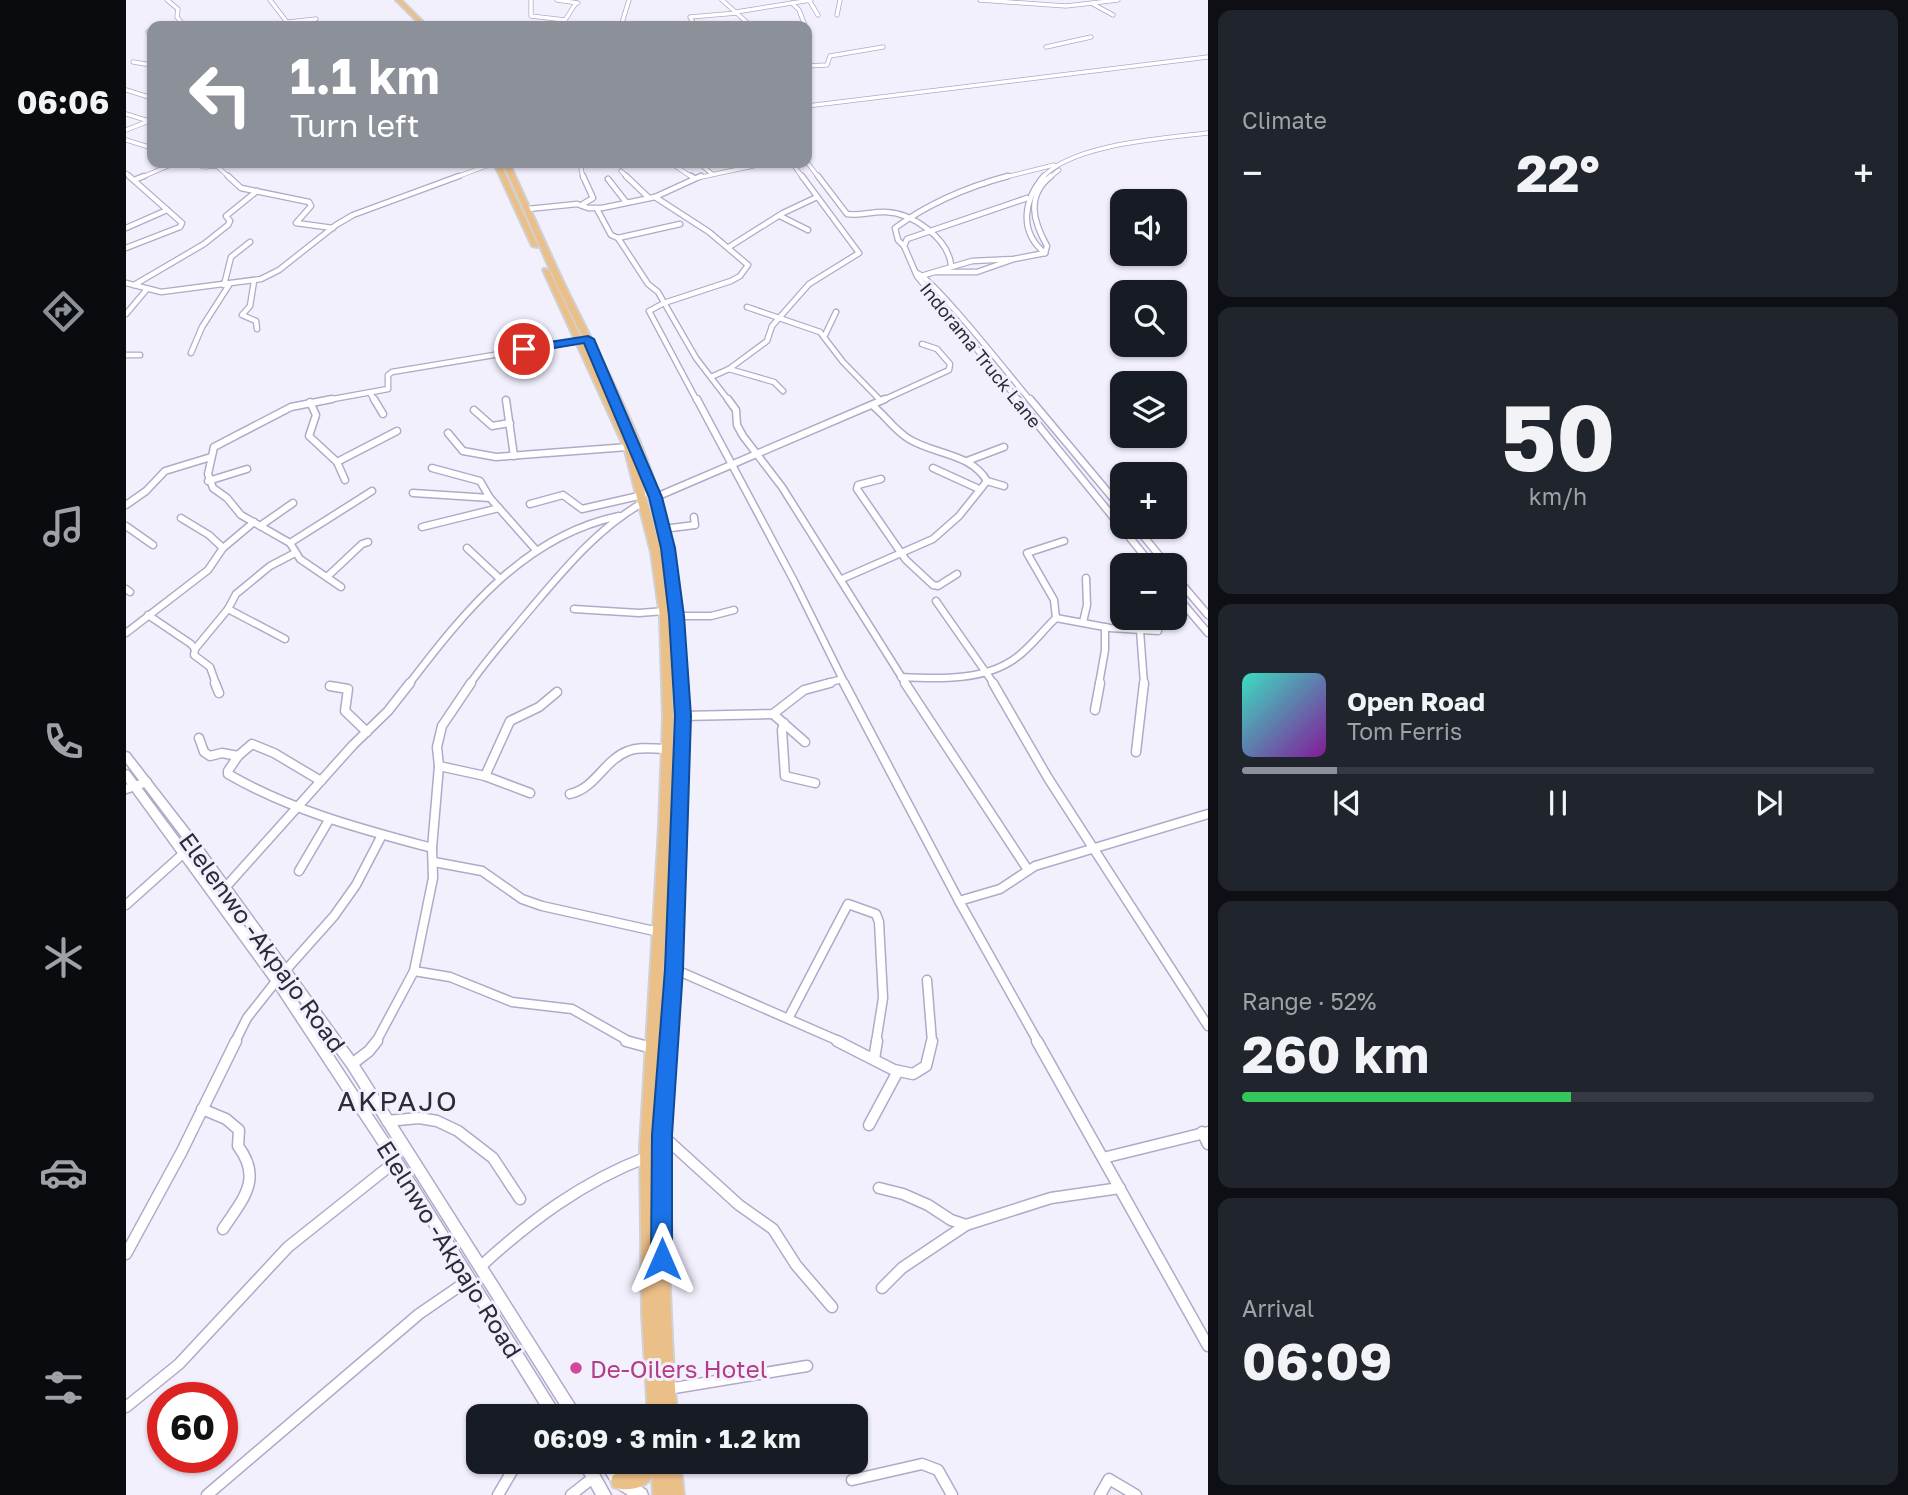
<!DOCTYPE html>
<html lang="en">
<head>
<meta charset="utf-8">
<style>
  body { margin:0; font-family:"Golos Text",sans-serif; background:#20242c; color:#f1f3f6; height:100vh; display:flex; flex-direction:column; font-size:26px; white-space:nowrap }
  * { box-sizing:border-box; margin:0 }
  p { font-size:23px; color:#9ea1a6 }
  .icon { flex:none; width:38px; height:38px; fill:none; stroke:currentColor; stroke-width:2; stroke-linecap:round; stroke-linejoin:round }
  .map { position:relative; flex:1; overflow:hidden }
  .details { display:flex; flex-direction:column; gap:10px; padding:10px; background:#0d0f14; width:700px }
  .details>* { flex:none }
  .guide { position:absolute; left:21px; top:21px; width:665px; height:147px; border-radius:14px; box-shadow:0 2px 5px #0004; background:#8c9099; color:#fff; overflow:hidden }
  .controls { position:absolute; left:984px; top:189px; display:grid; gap:14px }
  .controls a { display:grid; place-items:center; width:77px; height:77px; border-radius:14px; background:#171b24; box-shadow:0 2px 5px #0004; font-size:35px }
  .speed { position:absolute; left:21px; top:1382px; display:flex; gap:14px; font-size:35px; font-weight:700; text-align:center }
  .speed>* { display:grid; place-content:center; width:91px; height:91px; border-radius:50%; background:#171b24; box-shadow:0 2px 5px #0004; line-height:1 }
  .speed .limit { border:10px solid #d22; background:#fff; color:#111 }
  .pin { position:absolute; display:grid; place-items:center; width:60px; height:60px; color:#fff; margin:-30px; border:4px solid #fff; border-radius:50%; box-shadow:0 2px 7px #0007 }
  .me { position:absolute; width:77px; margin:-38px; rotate:0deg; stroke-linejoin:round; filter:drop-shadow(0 0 5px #0008) }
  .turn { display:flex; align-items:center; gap:24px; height:147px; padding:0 28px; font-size:32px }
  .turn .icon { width:91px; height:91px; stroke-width:2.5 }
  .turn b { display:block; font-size:49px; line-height:60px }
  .big { font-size:52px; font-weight:700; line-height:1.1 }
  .details .card { flex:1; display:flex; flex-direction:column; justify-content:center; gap:10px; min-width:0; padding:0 24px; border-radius:14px; background:#20242c }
  .details .dial { align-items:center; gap:0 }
  .dial b { font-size:91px; line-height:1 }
  .song { display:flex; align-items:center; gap:21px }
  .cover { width:84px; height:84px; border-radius:10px; background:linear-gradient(135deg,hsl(170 70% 55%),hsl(290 70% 35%)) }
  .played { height:7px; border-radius:4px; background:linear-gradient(90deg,#8c9099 15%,#363941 15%) }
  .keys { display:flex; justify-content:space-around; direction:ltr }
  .heat { display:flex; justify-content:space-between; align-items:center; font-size:38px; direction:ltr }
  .charge { height:10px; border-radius:5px; background:linear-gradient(90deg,#34c759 52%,#363941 0) }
  .trip { position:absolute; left:340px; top:1404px; width:402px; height:70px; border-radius:14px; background:#171b24; box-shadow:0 2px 5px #0004; font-weight:700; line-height:70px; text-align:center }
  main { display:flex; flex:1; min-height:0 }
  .tab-bar { display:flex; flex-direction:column; width:126px; justify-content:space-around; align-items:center; background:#090b0e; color:#9ea1a6 }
  .tab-bar .icon { width:49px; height:49px }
  .tab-bar .selected { color:#8c9099 }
  .tab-bar b { font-size:32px; color:#f1f3f6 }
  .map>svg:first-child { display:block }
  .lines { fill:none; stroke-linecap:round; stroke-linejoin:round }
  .minor-far4-casing { stroke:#b2a8c9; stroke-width:5 }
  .minor-far3-casing { stroke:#b2a8c9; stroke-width:7 }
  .minor-far2-casing { stroke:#b2a8c9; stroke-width:9 }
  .minor-far1-casing { stroke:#b2a8c9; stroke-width:11 }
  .minor-casing { stroke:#b2a8c9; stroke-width:13 }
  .secondary-casing { stroke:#b2a8c9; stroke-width:3 }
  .primary-casing { stroke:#d1d0d3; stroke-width:4 }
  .minor-far4 { stroke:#fff; stroke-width:3.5 }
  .minor-far3 { stroke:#fff; stroke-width:4.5 }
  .minor-far2 { stroke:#fff; stroke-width:6 }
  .minor-far1 { stroke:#fff; stroke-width:8 }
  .minor { stroke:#fff; stroke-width:10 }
  .secondary { fill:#fff; fill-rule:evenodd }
  .primary { fill:#ebbf88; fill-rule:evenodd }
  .route { fill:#1a73e8; stroke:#114b97; stroke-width:2 }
  .hotel-dot { fill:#d1479c; stroke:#f3f0fe; stroke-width:2.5 }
  .labels { text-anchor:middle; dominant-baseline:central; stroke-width:6; stroke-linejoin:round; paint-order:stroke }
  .far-street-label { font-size:18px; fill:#2e2a37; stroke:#f3f0fe }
  .near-street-label { font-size:24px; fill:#2e2a37; stroke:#f3f0fe }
  .near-hotel-label { font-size:24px; fill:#b23c85; stroke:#f3f0fe; text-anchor:start }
  .near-quarter-label { font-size:28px; letter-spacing:2px; fill:#2e2a37; stroke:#f3f0fe }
</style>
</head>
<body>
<main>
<nav class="tab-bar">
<b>06:06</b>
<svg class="icon selected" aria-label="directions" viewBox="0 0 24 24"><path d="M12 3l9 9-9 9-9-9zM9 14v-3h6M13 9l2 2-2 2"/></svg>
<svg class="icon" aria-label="music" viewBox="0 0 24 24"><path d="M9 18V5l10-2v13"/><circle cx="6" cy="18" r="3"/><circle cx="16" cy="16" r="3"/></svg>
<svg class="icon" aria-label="phone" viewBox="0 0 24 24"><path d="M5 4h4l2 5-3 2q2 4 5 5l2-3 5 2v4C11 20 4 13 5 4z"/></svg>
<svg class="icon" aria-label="climate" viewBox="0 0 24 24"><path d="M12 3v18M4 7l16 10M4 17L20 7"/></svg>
<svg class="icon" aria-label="car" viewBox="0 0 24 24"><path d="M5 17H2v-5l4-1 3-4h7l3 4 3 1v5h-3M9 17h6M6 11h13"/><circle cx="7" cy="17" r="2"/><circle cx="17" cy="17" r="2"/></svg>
<svg class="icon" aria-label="filters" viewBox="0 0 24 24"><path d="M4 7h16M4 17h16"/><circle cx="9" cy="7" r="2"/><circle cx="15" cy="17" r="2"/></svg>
</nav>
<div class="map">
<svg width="1082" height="1495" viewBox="0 0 1082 1495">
  <rect width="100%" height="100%" fill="#f3f0fe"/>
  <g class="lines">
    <g class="minor-far4-casing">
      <g id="minor-far4">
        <path d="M41,0L52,9L51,17L58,26"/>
        <path d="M144,0L164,26"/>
        <path d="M405,0V16L439,20L450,3"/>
        <path d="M431,0L452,3"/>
        <path d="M596,0L625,26"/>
        <path d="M683,0L692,15"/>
        <path d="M854,0L940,6L992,0"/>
        <path d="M666,3L673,10L678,23"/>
        <path d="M967,4L987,15"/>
        <path d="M610,12L685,0"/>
        <path d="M711,15L714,0"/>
        <path d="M162,22L190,19"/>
        <path d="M495,26L503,0"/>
        <path d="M569,26L564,17L611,13"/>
        <path d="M22,32L26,31"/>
        <path d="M920,47L965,37"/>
        <path d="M7,62L26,65"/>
        <path d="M681,66L701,65L704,56L757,47"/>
        <path d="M0,90L26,98"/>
        <path d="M681,106L1082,57"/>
        <path d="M0,114L26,122"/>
        <path d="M0,130L23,121"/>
        <path d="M0,140L26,148"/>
        <path d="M681,162L693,178"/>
        <path d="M67,163L78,167L91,166L104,178"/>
        <path d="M454,163L457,178"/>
        <path d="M545,163L567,178"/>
        <path d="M573,163L586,174"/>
        <path d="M666,163L677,178"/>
        <path d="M495,171L502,178"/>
        <path d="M0,173L5,178"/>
        <path d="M14,178L49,163"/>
        <path d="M328,178L368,163"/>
        <path d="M571,178L641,163"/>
        <path d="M876,178L928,165"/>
        <path d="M916,178C945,144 1040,138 1082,133"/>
        <path d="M923,178L933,170"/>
      </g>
    </g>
    <g class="minor-far3-casing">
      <g id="minor-far3">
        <path d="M102,176L115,188L183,202L185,206L170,223L207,228"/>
        <path d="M500,176L523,198"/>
        <path d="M565,176L568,178"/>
        <path d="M692,176L721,214C734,216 747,211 760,212C786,213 822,238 825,265"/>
        <path d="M918,176C898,199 892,231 919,253"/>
        <path d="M482,179L500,202"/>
        <path d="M8,180L18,176"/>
        <path d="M529,197L583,232L622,265L614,276L605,281L538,303L523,311L571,401"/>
        <path d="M457,204L467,198L457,176"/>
        <path d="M402,209L451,204L462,208H476L529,197L575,176"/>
        <path d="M471,209L485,235L492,238L554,224"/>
        <path d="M654,216L682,230"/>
        <path d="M0,228L41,210"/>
        <path d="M492,238L522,284L532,292L570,358L603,401"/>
        <path d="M778,246L772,240L769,228C803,203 841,187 882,176"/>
        <path d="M603,247L657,213L691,197"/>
        <path d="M0,248L54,227L56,223L3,176"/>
        <path d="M919,253L921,246C907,221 900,196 925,176"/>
        <path d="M811,272H851L888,259"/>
        <path d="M791,273C808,279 887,380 905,401"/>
        <path d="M795,276L846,261L888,259L919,253"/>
        <path d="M128,281L124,306L116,315L130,321L131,329"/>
        <path d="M0,283L35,292L135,279L153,270L210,225L227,215L333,176"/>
        <path d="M8,285L78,244L102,225L104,221L100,216L131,191"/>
        <path d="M98,285L105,257L124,242"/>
        <path d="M621,307L694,332L717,362L755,401"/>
        <path d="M0,314L21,289"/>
        <path d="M699,335L710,312"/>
        <path d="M65,353L76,327L103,285"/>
        <path d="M0,355H14"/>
        <path d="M603,369L648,382L657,391"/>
        <path d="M585,377L603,369L641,341L646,326L683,284L733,253L676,176"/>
        <path d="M244,393L249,401"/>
        <path d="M196,401L262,389V375L266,372L458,340"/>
        <path d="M755,401L823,370L824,364L811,349L796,344"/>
        <path d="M893,401L791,276L778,246L781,239L901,198"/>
      </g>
    </g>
    <g class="minor-far2-casing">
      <g id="minor-far2">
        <path d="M206,399L165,407L88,447L82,474L87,488L101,498L115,515L164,543L174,559L215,587"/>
        <path d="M248,399L257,414"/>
        <path d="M571,399L668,581L719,684"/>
        <path d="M602,399L610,410L611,425L617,436L656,487L780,684"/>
        <path d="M891,399L1026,565"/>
        <path d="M904,399L996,509"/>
        <path d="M380,400L388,456"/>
        <path d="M184,402L190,415L183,436L211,462L219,480"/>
        <path d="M746,405C760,416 768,430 783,439C809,455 845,453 861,481L878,486"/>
        <path d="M348,410L366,426L384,423"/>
        <path d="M322,433L337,451L370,457L502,447"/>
        <path d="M841,461L878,447"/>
        <path d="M211,462L271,431"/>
        <path d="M306,468L354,481L364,498L410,550"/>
        <path d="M807,468L853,489"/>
        <path d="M755,479L732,485L731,489L780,560L807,585L812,586L831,574"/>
        <path d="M82,481L121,469"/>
        <path d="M287,493L364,498"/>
        <path d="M530,497L759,399"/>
        <path d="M404,504L437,495L456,509L517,495"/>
        <path d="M0,505L20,491L39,471L85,457"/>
        <path d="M55,518L83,535L97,548"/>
        <path d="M0,526L27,545"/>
        <path d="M134,526L167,503"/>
        <path d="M296,527L373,508"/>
        <path d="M1010,527L1041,565"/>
        <path d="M537,529L569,525L568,517"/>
        <path d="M164,543L246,491"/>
        <path d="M341,548L373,578"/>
        <path d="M1048,575L1082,615"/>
        <path d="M202,576L236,544L242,542"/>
        <path d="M716,579L807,539L833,516L861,481"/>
        <path d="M0,589L4,592"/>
        <path d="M1048,593L1082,633"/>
        <path d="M810,601L868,684"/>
        <path d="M102,609L159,639"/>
        <path d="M448,609L513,613L539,611"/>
        <path d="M22,615L65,644L69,649L68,655L84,667L90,684"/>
        <path d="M550,616H585L608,610"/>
        <path d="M930,618L984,628L1032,631"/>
        <path d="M957,622L961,605L960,578"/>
        <path d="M1014,630L1018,684"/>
        <path d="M0,633L82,570L97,548L128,522"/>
        <path d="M69,649L102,609L110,594L144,566L169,553"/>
        <path d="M775,677C813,679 860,681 891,657C906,646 917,630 930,618L928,600L901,553L938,541"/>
        <path d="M283,684C339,611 398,536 493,516"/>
        <path d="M344,684C361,659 382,636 401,613C436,572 471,528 518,502"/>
        <path d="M698,684L716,679"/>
        <path d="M973,684L979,650V627"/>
      </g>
    </g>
    <g class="minor-far1-casing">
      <g id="minor-far1">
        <path d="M89,683L93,693"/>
        <path d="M718,683L833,901L912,1042"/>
        <path d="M779,683L902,870"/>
        <path d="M867,683L922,778L1082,1026"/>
        <path d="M204,686L222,689L219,711L241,732"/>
        <path d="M969,710L974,683"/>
        <path d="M647,714L679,742"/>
        <path d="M557,716L647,714L678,690L704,683"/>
        <path d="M658,723L656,730L659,776L689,783"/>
        <path d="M73,738L78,752L84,756L96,753L112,756"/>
        <path d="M1010,752L1018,683"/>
        <path d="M313,766L359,776L404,793"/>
        <path d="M359,776L384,721L413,707L431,692"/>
        <path d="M195,781L148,753L126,744L112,756L102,771V774C166,811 235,829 306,848"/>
        <path d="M0,789L21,782"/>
        <path d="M444,794C470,788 478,760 502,751C514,746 528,749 541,749"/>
        <path d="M308,862L356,871L396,899L416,906L533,932"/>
        <path d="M173,871L203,820"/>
        <path d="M98,889L227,745L262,711L284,683"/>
        <path d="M833,901L874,889L909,866L1082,814"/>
        <path d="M0,905L59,852"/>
        <path d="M548,969L715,1042"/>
        <path d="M159,971L208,916L230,885L256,835"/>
        <path d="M288,971L324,977L386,1002L446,1009L504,1042"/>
        <path d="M801,980L806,1042"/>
        <path d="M663,1017L722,904L750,914L753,922L757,998L750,1042"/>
        <path d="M109,1042L121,1018L151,980"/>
        <path d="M250,1042L288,971L307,878L306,848L313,766L311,747L316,726L345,683"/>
      </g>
    </g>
    <g class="minor-casing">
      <g id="minor">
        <path d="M500,1041L526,1048"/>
        <path d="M711,1041L768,1070L787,1074L800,1066L806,1041"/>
        <path d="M911,1041L1082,1346"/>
        <path d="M748,1059L751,1041"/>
        <path d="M226,1064L243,1051L251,1041"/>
        <path d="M76,1109L100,1119L113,1130L112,1146C137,1179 117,1199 97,1229"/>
        <path d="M261,1121L293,1118L311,1121L332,1131L367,1158L394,1199"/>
        <path d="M743,1125L772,1071"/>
        <path d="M1076,1132L1082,1144"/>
        <path d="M536,1135L613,1205L647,1229L670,1265L706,1307"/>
        <path d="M977,1158L1082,1132"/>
        <path d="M753,1188L777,1194L802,1205L825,1220L840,1225L925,1198L994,1188"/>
        <path d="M0,1254L55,1153L110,1041"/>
        <path d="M354,1267C405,1220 456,1182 521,1157"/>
        <path d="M756,1288L776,1268L840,1225"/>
        <path d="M542,1389L681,1366"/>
        <path d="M0,1407L53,1364L162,1247L270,1161"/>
        <path d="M726,1480L796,1464L812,1470L826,1495"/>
        <path d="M81,1495L293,1314L344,1279"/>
        <path d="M372,1495L392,1461"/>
        <path d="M445,1495L468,1477"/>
        <path d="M974,1495L983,1479L1010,1495"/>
      </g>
    </g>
    <g class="secondary-casing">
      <g id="secondary">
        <path d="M0,752L3,753L73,843L230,1060L456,1416H441L222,1068L65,849L0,763Z"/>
        <path d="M0,770L3,771L155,976L274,1157L436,1416H421L266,1165L147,984L0,782Z"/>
        <path d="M451,1461H466L485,1495H470Z"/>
        <path d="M472,1461H488L498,1476L520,1490L522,1495H502L488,1486Z"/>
      </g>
    </g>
    <g class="primary-casing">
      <g id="primary">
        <path d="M270,0H275L301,26H296Z"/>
        <path d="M368,163H374L412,246L411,247L406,246Z"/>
        <path d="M377,163H383C405,210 425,258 448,304C487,383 531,462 546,550C577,720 555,895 546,1066C540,1183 542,1299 551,1416H522L516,1313L514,1147L533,827L537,718L534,617L525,552L498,447L417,270L418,269L423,270L506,447L535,552L544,617L547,718L545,827L528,1147V1171C534,1002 559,833 549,664C546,613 542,561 529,512C509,438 473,371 440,303C417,257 399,209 377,163Z"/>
        <path d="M518,1461H554L558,1495H527L526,1477C519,1489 500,1492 487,1487L485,1481L487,1475L493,1473L512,1471Z"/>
      </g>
    </g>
    <use href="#minor-far4" class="minor-far4"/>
    <use href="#minor-far3" class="minor-far3"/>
    <use href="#minor-far2" class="minor-far2"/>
    <use href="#minor-far1" class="minor-far1"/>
    <use href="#minor" class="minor"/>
    <use href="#secondary" class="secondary"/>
    <use href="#primary" class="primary"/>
  </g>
  <path class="route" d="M462,336L468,339L536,497L549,548L558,616L565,716L557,969L546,1135V1259L543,1267L536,1270L528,1267L525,1259L526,1135L539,969L549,716L543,616L535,548L523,497L458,343L398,353L393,349L398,346Z"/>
  <circle class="hotel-dot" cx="450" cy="1368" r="7"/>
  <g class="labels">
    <g class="far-street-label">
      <text transform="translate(855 355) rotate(51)">Indorama Truck Lane</text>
    </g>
    <g class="near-street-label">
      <text transform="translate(137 942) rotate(54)">Elelenwo -Akpajo Road</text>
      <text transform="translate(324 1249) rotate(58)">Elelnwo -Akpajo Road</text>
    </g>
    <g class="near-hotel-label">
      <text x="464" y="1368">De-Oilers Hotel</text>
    </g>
    <g class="near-quarter-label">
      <text x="272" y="1100">AKPAJO</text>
    </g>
  </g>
</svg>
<div class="controls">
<a><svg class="icon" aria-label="sound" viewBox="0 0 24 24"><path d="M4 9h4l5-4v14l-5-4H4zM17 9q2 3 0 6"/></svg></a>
<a><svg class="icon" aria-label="search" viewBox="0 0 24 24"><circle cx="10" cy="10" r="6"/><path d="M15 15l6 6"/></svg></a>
<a><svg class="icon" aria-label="layers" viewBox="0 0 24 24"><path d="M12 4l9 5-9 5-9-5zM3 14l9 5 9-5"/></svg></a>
<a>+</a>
<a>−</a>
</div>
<div class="speed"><div class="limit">60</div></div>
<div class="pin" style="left:398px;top:349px;background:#d93025"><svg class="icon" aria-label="arrive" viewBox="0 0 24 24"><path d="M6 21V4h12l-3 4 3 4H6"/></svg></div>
<svg class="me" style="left:536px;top:1259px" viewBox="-20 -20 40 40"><path d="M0-17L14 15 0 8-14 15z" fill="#1a73e8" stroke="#fff" stroke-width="4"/></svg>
<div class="trip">06:09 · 3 min · 1.2 km</div>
<div class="guide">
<div class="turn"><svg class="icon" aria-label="left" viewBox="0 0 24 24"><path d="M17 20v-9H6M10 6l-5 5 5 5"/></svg><div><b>1.1 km</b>Turn left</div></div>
</div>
</div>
<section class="details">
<div class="card"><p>Climate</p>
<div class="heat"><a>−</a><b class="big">22°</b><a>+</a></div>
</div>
<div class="card dial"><b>50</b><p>km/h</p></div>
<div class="card">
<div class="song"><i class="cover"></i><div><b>Open Road</b><p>Tom Ferris</p></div></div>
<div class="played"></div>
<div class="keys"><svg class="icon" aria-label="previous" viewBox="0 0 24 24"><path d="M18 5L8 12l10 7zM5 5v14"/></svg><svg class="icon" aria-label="pause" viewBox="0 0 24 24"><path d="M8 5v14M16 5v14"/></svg><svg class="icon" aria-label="next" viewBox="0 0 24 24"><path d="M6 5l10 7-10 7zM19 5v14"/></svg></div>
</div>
<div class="card"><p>Range · 52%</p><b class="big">260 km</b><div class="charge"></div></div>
<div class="card"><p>Arrival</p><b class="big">06:09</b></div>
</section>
</main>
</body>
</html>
